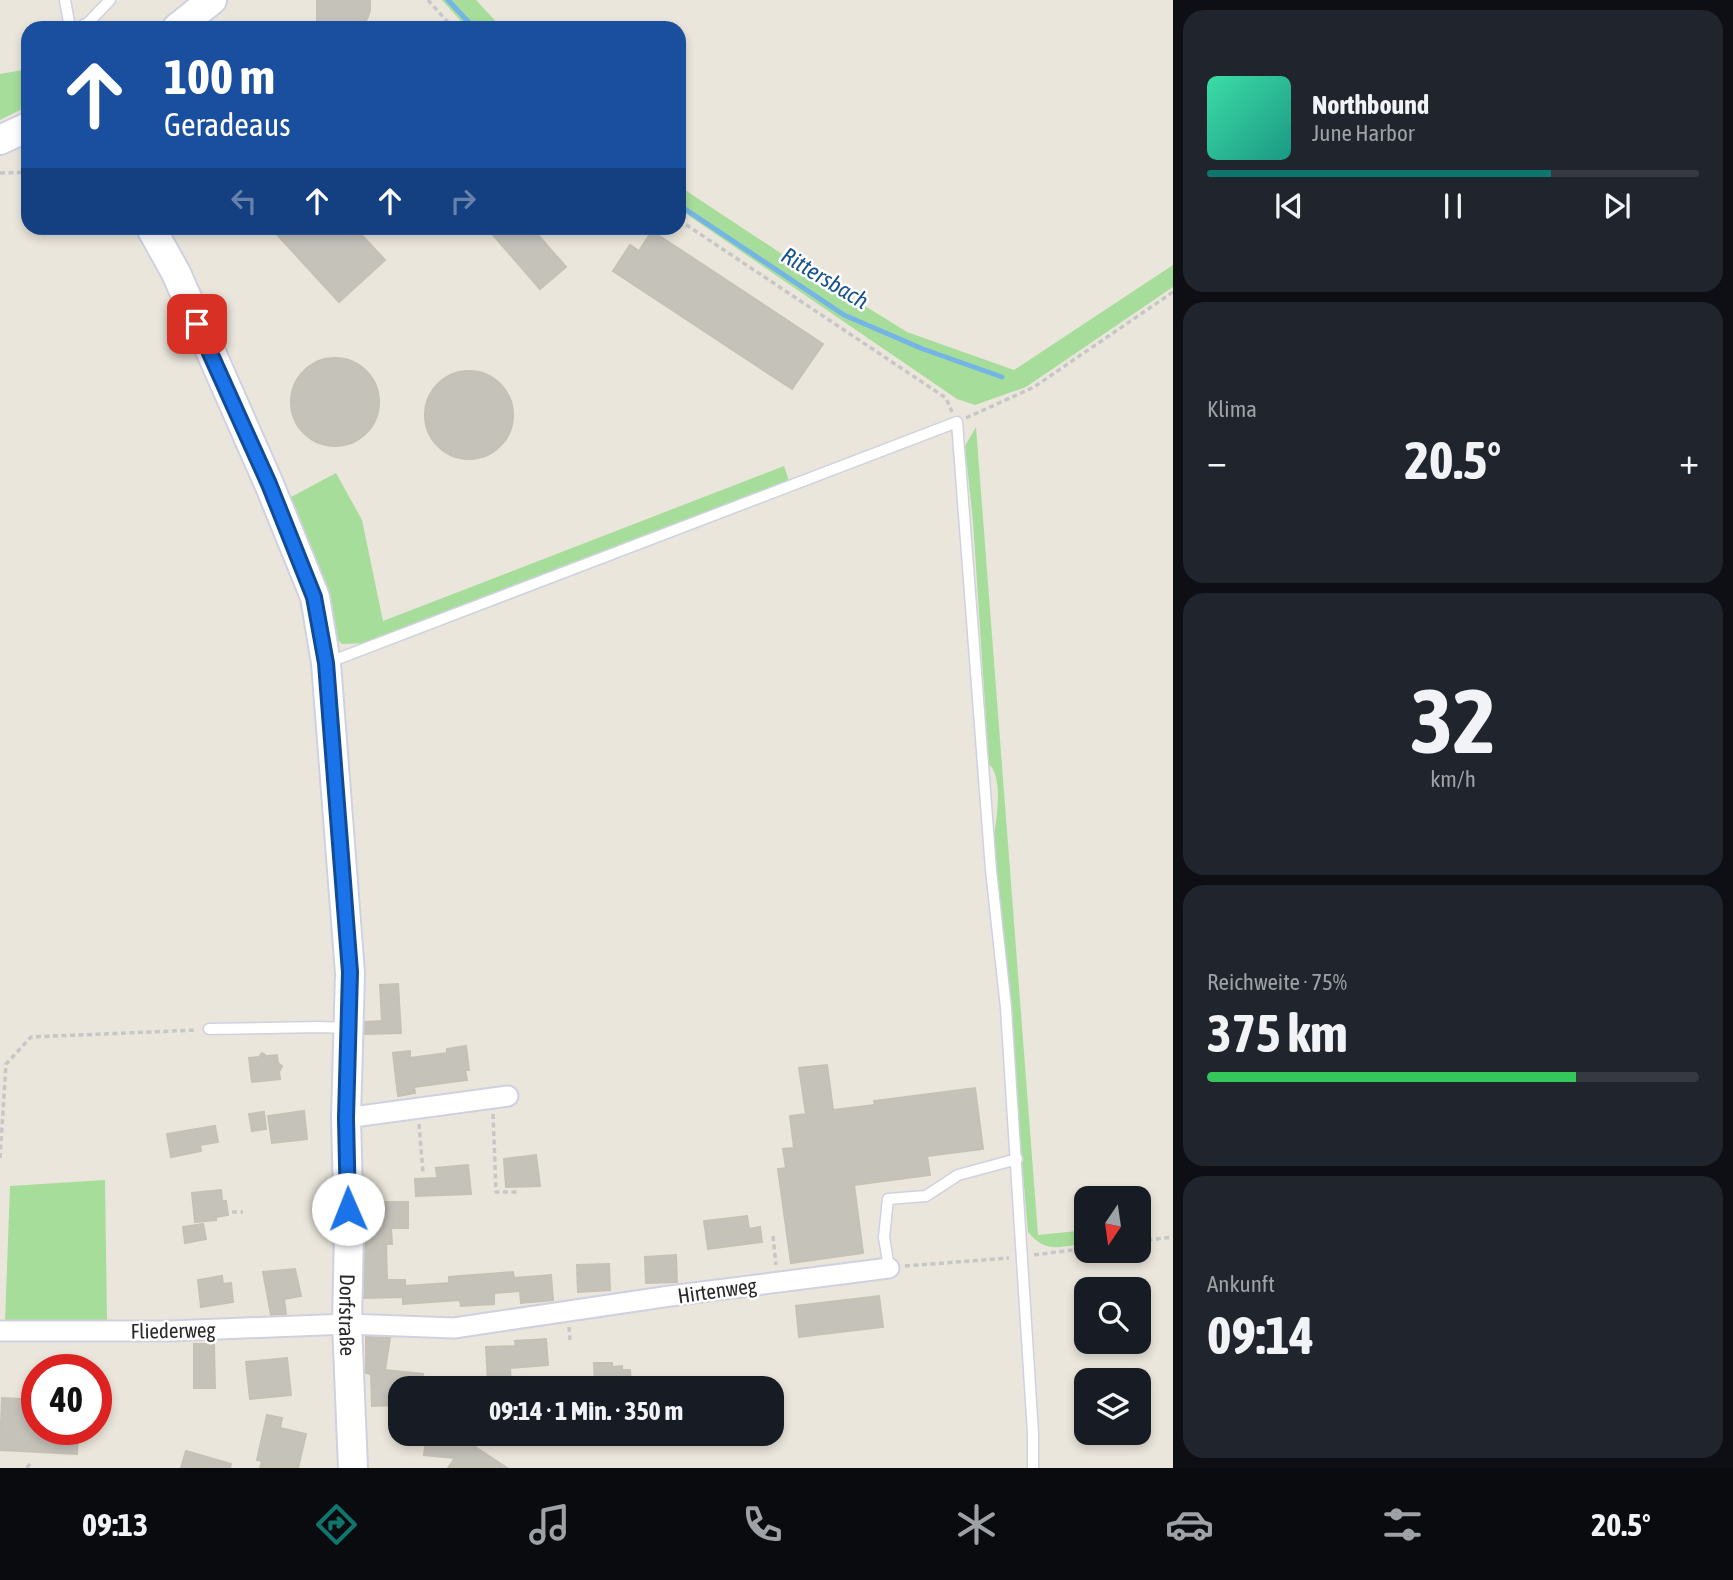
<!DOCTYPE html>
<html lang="de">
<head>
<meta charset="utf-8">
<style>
  body { margin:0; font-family:"Asap Condensed",sans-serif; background:#20242c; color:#f1f3f6; height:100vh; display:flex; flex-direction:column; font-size:26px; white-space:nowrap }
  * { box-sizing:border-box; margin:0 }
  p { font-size:23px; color:#9ea1a6 }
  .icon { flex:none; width:38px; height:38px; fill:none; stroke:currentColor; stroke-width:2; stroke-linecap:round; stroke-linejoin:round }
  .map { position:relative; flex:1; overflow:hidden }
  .panel { display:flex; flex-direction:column; gap:10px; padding:10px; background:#0d0f14; width:560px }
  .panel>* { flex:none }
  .top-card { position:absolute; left:21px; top:21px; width:665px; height:214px; border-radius:21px; box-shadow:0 4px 10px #0003; background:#1a4fa0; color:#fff; overflow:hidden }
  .needle { width:46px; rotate:193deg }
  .fabs { position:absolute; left:1074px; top:1186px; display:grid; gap:14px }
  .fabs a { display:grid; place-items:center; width:77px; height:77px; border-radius:14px; background:#171b24; box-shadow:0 4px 10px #0003; font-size:35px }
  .speed { position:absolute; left:21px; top:1354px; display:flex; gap:14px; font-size:35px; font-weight:700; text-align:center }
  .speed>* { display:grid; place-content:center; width:91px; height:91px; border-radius:50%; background:#171b24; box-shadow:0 4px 10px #0003; line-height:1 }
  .speed .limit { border:10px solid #d22; background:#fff; color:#111 }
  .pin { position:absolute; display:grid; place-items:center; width:60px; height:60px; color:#fff; margin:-30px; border-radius:14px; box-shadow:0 4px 10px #0006 }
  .me { position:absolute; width:77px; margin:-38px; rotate:359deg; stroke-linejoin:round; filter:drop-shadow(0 0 5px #0008) }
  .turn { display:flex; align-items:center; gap:24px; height:147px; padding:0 28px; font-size:32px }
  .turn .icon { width:91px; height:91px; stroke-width:2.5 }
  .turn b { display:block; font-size:49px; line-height:60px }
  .lanes { display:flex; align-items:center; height:66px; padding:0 28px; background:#0003; justify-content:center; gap:35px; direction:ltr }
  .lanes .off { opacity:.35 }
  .big { font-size:52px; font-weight:700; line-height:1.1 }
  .panel .card { flex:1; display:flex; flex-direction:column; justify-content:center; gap:10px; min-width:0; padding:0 24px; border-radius:21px; background:#20242c }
  .panel .dial { align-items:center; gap:0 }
  .dial b { font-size:91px; line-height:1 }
  .song { display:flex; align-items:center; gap:21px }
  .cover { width:84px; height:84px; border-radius:10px; background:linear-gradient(135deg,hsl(160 70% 55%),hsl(170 70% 35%)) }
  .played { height:7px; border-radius:4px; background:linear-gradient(90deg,#0f766e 70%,#363941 70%) }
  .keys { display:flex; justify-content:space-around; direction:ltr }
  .heat { display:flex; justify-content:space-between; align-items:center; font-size:38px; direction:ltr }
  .charge { height:10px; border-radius:5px; background:linear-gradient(90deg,#34c759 75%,#363941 0) }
  .trip { position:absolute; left:388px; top:1376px; width:396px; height:70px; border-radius:21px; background:#171b24; box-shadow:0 4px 10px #0003; font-weight:700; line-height:70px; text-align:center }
  .dock { display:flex; height:112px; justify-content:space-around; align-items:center; background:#090b0e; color:#9ea1a6 }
  .dock .icon { width:49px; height:49px }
  .dock .active { color:#0f766e }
  .dock b { font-size:32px; color:#f1f3f6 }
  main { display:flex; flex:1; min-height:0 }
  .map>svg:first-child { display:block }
  .green { fill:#a7dd9b }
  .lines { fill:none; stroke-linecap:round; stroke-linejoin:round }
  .stream { stroke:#75b5e5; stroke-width:5 }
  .building { fill:#c5c2ba; stroke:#c5c1b5; stroke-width:2 }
  .lane-casing { stroke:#d0d1e0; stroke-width:13 }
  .street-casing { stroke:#d0d1e0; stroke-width:23 }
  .secondary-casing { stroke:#d0d1e0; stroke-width:32 }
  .path { stroke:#c7c7c7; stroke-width:3.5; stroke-dasharray:5 3.5; stroke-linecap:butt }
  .lane { stroke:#fff; stroke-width:10 }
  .street { stroke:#fff; stroke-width:19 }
  .secondary { stroke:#fff; stroke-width:28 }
  .route-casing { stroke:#114b97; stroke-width:18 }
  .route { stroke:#1a73e8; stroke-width:12 }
  .labels { text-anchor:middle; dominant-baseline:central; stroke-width:5; stroke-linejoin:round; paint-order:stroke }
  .street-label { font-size:21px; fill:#282828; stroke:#fff }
  .water-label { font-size:23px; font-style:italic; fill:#17528d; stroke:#fff }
</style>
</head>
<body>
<main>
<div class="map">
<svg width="1173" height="1468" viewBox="0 0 1173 1468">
  <rect width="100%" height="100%" fill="#eae6db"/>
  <g class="green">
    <path d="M442,0H476L502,28H467Z"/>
    <path d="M28,69V106L0,120V74Z"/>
    <path d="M679,186L794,262L907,332L1014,370L1173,265V287L1026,387L975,405L957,399L679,209Z"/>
    <path d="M976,427L1038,1235L1087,1230V1243C1061,1246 1047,1255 1028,1232L994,835C997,817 1003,777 989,764L973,522L965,446Z"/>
    <path d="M784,466L789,481L368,643L342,644L328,631L316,579L291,497L336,473L362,520L383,621Z"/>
    <path d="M105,1180L107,1321L5,1322L10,1186Z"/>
  </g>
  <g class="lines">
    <g class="stream">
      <path d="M448,0L474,28"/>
      <path d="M679,205L844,315L923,349L1002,377"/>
    </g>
  </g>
  <g class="building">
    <path d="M317,0H370V11L367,19L359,28H317Z"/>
    <path d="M271,228H355L385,260L339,302Z"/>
    <path d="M487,228H532L566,267L540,289Z"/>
    <path d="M652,231L823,344L792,389L613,271L630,245L639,251Z"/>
    <circle cx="335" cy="402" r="44"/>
    <circle cx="469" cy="415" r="44"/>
    <path d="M398,984L401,1033L365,1034V1022L382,1021L380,985Z"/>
    <path d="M466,1046L469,1070H465L467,1080L414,1087L415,1093L398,1096L393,1053L410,1051V1058L447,1053V1049Z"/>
    <path d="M262,1053L267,1056L277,1055L278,1063L282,1066L279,1072L280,1079L252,1082L249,1058L259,1057Z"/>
    <path d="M827,1065L833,1110L875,1105L874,1101L975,1088L983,1149L927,1156L930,1175L854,1185L863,1253L791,1263L778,1169L786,1168L783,1149L794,1148L790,1116L806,1114L799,1068Z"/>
    <path d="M304,1111L307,1139L272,1143L268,1116Z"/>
    <path d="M264,1112L266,1129L252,1131L249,1114Z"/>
    <path d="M215,1126L218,1142L200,1145L201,1151L171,1157L167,1134Z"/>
    <path d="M536,1155L540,1186L506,1187L504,1159Z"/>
    <path d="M468,1165L471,1194L416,1196L415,1179L437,1178L436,1168Z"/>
    <path d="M221,1190L222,1201H226L228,1215L216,1217V1220L195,1222L192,1193Z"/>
    <path d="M382,1202H408V1228H391L392,1244H386L387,1280H405V1286L449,1283V1277L513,1272L514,1278L551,1275L553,1300L521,1303L520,1291L494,1293V1304L461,1306L460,1300L403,1304V1297L364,1298L366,1229L383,1228Z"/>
    <path d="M747,1216L749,1229L760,1227L762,1242L708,1249L704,1221Z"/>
    <path d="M203,1224L206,1239L185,1243L183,1227Z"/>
    <path d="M676,1255L677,1282L646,1283L645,1257Z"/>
    <path d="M609,1264L610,1290L578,1292L577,1265Z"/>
    <path d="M295,1269L301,1296L284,1299L286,1314L271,1315L263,1272Z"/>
    <path d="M222,1276L223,1284L231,1283L233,1302L201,1307L198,1280Z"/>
    <path d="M879,1296L883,1327L799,1337L796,1306Z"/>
    <path d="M366,1337L390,1338L385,1370L423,1374L421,1388H401V1397L394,1396L395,1405L372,1406L371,1374L366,1373Z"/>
    <path d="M546,1339L548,1365L510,1368L511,1383L488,1384L486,1347L516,1346L515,1341Z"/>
    <path d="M194,1344H214L215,1388H194Z"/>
    <path d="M287,1358L291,1395L250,1399L246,1362Z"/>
    <path d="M594,1363H612V1367L622,1366V1370H630L631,1388H595Z"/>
    <path d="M2,1398L37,1400V1430H78L77,1454L0,1450Z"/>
    <path d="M267,1415L282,1418L280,1428L306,1434L298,1468H260L262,1461L257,1460Z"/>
    <path d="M427,1433H454L507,1468H448L455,1458L424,1455Z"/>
    <path d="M186,1451L231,1464L230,1468H181Z"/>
  </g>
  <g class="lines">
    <g class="lane-casing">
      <g id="lane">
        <path d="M65,0L70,28"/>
        <path d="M78,28L88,23L110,0"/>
        <path d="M327,663L957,422L991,870L1006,1008L1033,1433V1468"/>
        <path d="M209,1029L319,1027L347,1028"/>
        <path d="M889,1268L884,1237L888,1199L926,1196L958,1175L1017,1159"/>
      </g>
    </g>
    <g class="street-casing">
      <g id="street">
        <path d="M346,1118L508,1096"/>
        <path d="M0,1331H170L347,1324L454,1328L670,1296L889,1268"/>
      </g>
    </g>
    <g class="secondary-casing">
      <g id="secondary">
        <path d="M177,28L212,0"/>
        <path d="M0,140L28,127"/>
        <path id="s1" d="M151,228L176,273L269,484L315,597L326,663L350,973L346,1118L349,1232L347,1324L353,1468"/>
      </g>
    </g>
    <g class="path">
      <path d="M428,0L453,28"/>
      <path d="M0,173L28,172"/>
      <path d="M679,220L946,398L952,412"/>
      <path d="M966,418L1034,387L1173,292"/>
      <path d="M493,1114L496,1192H520"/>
      <path d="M419,1124L423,1173"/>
      <path d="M0,1158L6,1064L31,1037L197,1030"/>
      <path d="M232,1212H243"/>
      <path d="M773,1236L776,1265"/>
      <path d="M1139,1241L1173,1237"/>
      <path d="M1034,1255L1087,1248"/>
      <path d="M905,1266L1009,1258"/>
      <path d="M569,1327L570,1340"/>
      <path d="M27,1468L31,1462"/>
    </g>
    <use href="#lane" class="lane"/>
    <use href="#street" class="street"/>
    <use href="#secondary" class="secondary"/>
  </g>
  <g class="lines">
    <g class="route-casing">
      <path id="route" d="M197,324L269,484L314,597L326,663L350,972L346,1118L348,1209"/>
    </g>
    <use href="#route" class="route"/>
  </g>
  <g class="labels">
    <g class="street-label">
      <text transform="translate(717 1290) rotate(-8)">Hirtenweg</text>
      <text stroke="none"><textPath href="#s1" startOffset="1124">Dorfstraße</textPath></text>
      <text transform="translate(173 1330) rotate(-1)">Fliederweg</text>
    </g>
    <g class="water-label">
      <text transform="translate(825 278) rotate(31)">Rittersbach</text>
    </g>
  </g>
</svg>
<div class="fabs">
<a><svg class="needle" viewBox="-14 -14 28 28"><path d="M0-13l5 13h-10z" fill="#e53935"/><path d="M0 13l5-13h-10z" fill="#9ea1a6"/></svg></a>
<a><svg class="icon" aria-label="search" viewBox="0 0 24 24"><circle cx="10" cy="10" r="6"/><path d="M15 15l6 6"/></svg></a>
<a><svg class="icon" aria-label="layers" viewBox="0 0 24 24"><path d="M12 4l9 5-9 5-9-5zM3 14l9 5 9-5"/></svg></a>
</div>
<div class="speed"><div class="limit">40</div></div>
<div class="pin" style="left:197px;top:324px;background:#d93025"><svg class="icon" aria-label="arrive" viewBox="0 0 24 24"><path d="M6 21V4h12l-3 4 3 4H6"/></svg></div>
<svg class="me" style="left:348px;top:1209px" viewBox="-20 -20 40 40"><circle r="19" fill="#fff"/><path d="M0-13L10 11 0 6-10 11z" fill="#1a73e8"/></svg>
<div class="trip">09:14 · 1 Min. · 350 m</div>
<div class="top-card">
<div class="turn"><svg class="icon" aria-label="ahead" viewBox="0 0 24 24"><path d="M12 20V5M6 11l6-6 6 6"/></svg><div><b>100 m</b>Geradeaus</div></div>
<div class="lanes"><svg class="icon off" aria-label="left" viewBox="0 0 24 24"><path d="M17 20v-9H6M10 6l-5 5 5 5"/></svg><svg class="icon" aria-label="ahead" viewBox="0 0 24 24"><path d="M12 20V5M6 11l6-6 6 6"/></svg><svg class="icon" aria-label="ahead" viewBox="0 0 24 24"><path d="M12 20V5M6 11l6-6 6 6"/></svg><svg class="icon off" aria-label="right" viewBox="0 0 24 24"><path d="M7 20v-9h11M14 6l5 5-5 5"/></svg></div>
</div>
</div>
<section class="panel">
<div class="card">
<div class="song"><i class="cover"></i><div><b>Northbound</b><p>June Harbor</p></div></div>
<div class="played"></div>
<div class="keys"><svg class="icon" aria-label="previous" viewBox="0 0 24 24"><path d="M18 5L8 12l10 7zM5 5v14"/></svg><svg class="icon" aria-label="pause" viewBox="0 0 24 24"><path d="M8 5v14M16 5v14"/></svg><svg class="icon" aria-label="next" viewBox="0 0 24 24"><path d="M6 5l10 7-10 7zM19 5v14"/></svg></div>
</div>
<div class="card"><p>Klima</p>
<div class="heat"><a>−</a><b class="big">20.5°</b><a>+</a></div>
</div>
<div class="card dial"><b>32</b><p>km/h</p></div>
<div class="card"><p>Reichweite · 75%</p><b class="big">375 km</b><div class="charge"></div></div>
<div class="card"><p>Ankunft</p><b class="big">09:14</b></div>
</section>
</main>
<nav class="dock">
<b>09:13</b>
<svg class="icon active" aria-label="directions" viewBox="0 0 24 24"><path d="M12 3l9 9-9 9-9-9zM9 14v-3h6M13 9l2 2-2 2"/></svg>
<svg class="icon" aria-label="music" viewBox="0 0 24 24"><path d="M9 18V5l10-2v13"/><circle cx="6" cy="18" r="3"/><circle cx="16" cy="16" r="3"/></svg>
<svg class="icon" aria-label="phone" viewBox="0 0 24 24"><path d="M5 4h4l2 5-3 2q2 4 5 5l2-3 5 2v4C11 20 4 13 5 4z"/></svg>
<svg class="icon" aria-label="climate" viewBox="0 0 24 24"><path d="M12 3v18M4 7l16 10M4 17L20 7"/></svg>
<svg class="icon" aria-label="car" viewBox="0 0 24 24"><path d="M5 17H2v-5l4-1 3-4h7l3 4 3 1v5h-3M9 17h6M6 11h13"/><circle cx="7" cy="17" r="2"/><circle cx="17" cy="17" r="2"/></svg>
<svg class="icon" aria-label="filters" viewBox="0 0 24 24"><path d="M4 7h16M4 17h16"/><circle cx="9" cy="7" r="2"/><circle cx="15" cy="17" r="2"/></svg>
<b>20.5°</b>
</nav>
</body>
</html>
